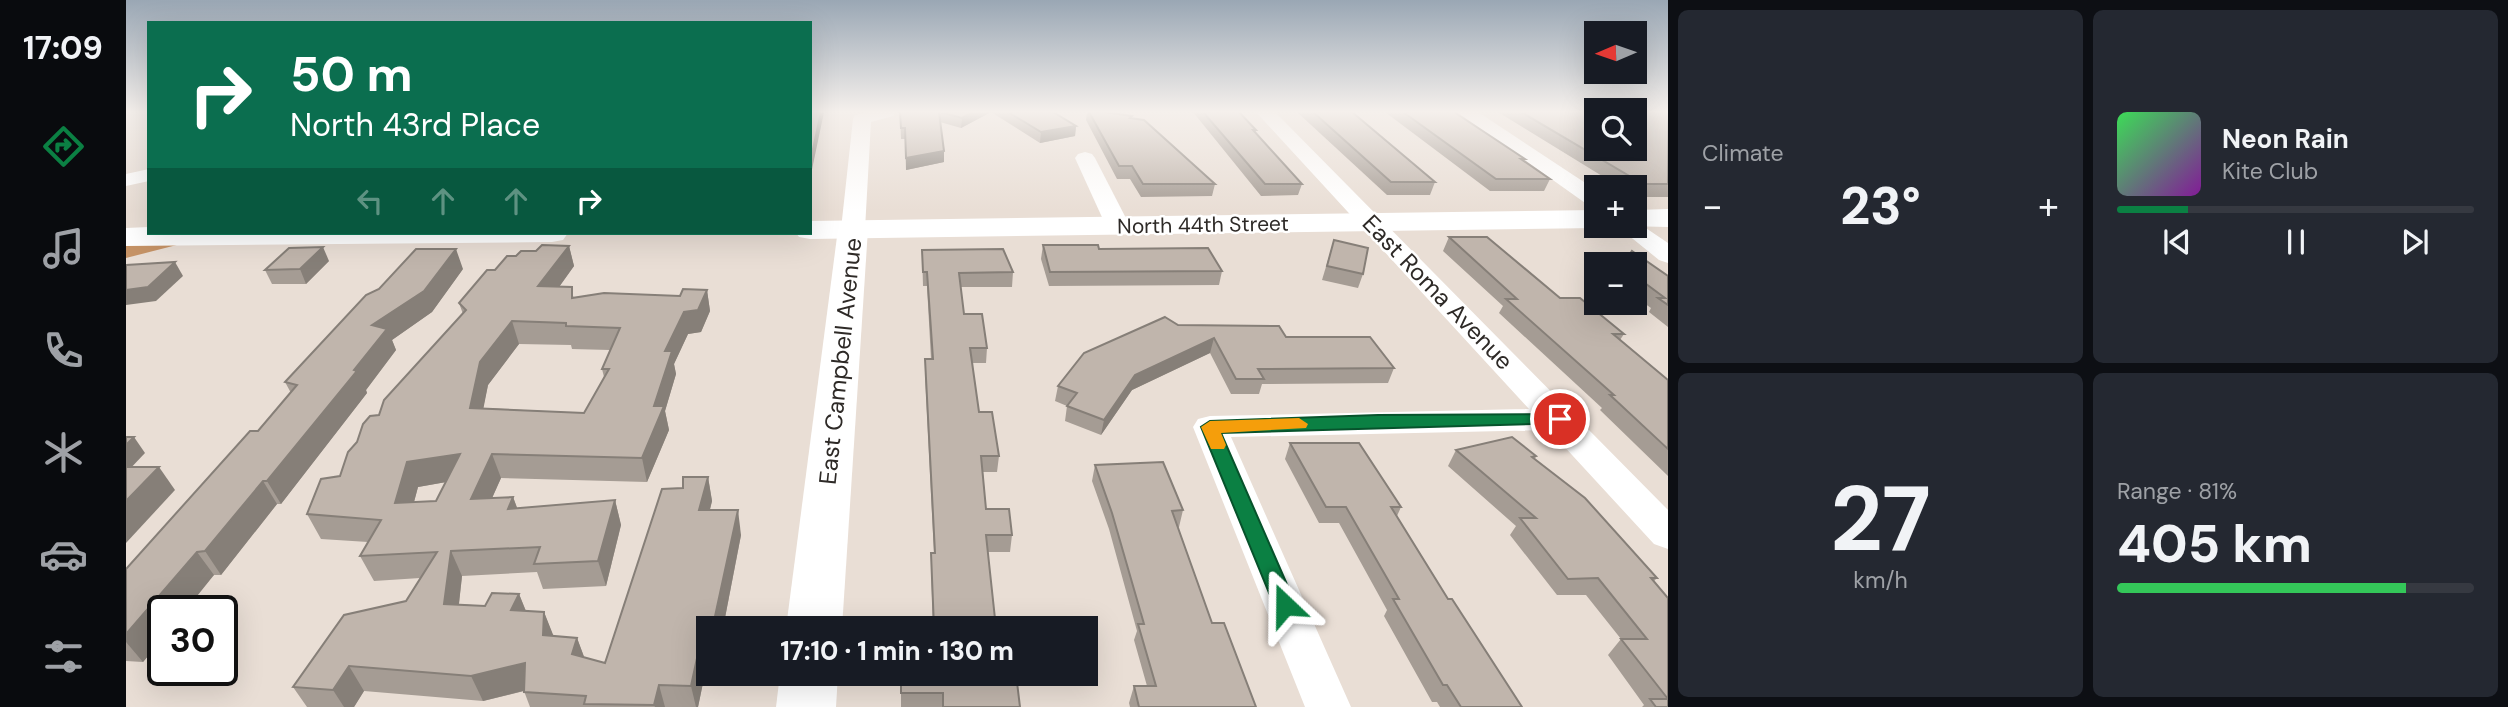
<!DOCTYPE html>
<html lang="en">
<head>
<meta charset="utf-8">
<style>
  body { margin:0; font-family:"DM Sans",sans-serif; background:#242831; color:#f1f3f6; height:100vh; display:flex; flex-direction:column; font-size:26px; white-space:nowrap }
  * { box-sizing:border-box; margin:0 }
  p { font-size:23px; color:#9ea1a6 }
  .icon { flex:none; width:38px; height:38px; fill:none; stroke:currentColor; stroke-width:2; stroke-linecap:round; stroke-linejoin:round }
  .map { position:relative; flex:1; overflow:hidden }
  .panel { display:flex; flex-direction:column; gap:10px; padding:10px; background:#0d0f14; width:840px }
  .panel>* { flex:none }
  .banner { position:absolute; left:21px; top:21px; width:665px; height:214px; border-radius:0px; box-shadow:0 7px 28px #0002; background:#0b6e4f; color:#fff; overflow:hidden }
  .needle { width:46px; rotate:268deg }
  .controls { position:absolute; left:1458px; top:21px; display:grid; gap:14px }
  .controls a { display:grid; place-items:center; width:63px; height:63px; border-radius:0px; background:#171b24; box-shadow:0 7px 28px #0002; font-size:35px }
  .speed { position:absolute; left:21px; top:595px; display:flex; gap:14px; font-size:35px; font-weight:700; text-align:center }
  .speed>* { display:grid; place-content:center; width:91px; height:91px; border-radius:50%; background:#171b24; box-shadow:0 7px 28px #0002; line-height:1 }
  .speed .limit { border:4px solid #111; border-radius:10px; background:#fff; color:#111 }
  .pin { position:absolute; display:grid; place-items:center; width:60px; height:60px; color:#fff; margin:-30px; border:4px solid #fff; border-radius:50%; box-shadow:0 2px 7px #0007 }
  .me { position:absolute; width:77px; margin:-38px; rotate:337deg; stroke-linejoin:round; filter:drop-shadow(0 0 5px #0008) }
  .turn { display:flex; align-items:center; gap:24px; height:147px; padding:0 28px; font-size:32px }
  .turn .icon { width:91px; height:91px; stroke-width:2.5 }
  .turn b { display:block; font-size:49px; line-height:60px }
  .lanes { display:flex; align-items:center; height:66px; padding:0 28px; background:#0003; justify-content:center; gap:35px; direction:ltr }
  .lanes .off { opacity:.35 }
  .big { font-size:52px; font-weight:800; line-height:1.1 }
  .panel .widget { flex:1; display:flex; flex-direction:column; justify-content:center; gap:10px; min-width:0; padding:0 24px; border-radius:10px; background:#242831 }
  .panel .dial { align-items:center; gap:0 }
  .dial b { font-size:91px; line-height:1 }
  .song { display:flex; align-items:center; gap:21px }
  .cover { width:84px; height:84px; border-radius:10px; background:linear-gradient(135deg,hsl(130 70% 55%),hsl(290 70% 35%)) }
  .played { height:7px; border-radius:4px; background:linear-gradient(90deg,#0b8043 20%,#363941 20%) }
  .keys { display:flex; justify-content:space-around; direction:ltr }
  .heat { display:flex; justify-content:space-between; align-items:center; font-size:38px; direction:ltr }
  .charge { height:10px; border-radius:5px; background:linear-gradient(90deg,#34c759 81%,#363941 0) }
  .panel .tiles { flex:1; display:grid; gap:10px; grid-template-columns:repeat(2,1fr) }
  .trip { position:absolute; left:570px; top:616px; width:402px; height:70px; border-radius:0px; background:#171b24; box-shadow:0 7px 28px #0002; font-weight:800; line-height:70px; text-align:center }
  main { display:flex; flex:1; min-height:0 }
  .tabs { display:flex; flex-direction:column; width:126px; justify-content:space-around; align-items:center; background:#090b0e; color:#9ea1a6 }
  .tabs .icon { width:49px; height:49px }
  .tabs .on { color:#0b8043 }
  .tabs b { font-size:32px; color:#f1f3f6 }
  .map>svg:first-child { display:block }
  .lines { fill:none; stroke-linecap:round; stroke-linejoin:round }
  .canal { fill:#c69366; fill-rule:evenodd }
  .street { fill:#fff; fill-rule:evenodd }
  .secondary { fill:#fff; fill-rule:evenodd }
  .primary { fill:#fff; fill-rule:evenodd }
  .wall { fill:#a59c94; fill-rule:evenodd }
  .shaded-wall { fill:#867f78 }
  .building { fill:#c0b5ac; stroke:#867f78; stroke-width:2; fill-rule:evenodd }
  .route { fill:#0b8043; stroke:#07532c; stroke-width:2 }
  .slow { fill:#f59e0b }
  .labels { text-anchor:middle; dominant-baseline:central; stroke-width:5; stroke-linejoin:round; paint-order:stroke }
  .far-street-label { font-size:21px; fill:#2e2a27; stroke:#fff }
  .street-label { font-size:24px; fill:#2e2a27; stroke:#fff }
</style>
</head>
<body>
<main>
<nav class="tabs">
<b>17:09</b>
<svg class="icon on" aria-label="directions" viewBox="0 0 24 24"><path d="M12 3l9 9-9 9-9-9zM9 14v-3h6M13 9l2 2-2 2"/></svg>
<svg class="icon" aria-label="music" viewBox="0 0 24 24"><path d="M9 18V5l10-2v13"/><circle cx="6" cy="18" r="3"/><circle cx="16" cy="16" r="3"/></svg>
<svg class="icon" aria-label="phone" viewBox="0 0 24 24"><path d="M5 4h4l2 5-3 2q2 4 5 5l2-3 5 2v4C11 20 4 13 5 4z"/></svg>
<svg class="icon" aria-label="climate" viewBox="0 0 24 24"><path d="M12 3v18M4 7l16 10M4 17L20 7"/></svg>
<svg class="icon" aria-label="car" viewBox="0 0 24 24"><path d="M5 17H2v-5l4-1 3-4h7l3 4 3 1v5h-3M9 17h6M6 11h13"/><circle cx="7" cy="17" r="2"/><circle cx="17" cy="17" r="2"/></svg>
<svg class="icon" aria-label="filters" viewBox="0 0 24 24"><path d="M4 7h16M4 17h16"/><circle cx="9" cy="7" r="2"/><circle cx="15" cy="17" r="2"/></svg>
</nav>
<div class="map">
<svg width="1542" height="707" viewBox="0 0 1542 707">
  <rect width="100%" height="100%" fill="#e9ded5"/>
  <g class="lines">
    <path class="canal" d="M44,233H81L78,238L0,258V244Z"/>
    <g class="street">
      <path d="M742,112H770L767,116L745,122L739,229L735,234H719L715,229L727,119L729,115Z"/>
      <path d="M1130,112H1149L1542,510V549L1528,544L1423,430L1105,437L1225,707H1179L1067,427L1072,419L1084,416L1403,409Z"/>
      <path d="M1331,112H1352L1470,190V207L1462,205Z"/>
      <path d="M959,152L966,154L969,158L1004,226L1000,231H984L980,226L949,158L952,154Z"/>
      <path d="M23,169V181L0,186V174Z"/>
      <path d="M1508,220L1542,243V263L1533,260L1491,226H1508Z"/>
    </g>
    <g class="secondary">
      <path d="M727,220L738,222L742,229L716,628H660L712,229L716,222Z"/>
      <path d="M654,674H712L710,707H650Z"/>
    </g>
    <g class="primary">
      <path d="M1542,209V227L1499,226H1508V210Z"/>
      <path d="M1470,210V226H1479L1470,228L684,239L673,237L670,233H684V221Z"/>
      <path d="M23,227V233H442L437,240L426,242L0,246V228Z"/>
    </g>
  </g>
  <g class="wall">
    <path d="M774,112H927L950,126L949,136L914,143L865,112L835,128L814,122L818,162L780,170L779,139H775Z"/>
    <path d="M961,112L1005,119L1089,184L1086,196L1015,197L1004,179H991L960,120Z"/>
    <path d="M1067,112H1113L1130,130L1129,133L1176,184L1172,195L1135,196Z"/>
    <path d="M1171,112H1226L1309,182L1304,195H1261Z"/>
    <path d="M1259,112H1328L1399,159L1398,161L1424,179L1418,191H1364Z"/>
    <path d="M1372,112H1542V197H1510L1508,196V187H1494Z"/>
    <path d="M1323,237L1498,334L1494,340L1542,380V476L1474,410L1476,408L1373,313L1377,306L1317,251Z"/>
    <path d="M1208,240L1237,274L1232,288L1196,280Z"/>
    <path d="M917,245L973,249L1096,271L1093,285L923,286L915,259Z"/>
    <path d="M443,246L448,266L433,287L448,297L554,296L581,290L584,311L575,332L562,334L548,364L550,374L539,411L543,430L521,482L375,478L366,498L387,497L391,508L489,500L495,525L480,586L417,589L411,572L336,576L333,604L359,606L393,594L400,611L418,612L427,636L451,638L458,657L479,663L557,488L582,477L586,501L584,510L615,535L597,628H583V654L572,707H404L398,691L357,701L238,691L228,707H181L167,687L280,601L294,578L248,581L234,556L242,542L195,539L181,514L214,476L231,442L337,314L333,303L369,270L390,256L410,251ZM393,344L445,345L446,349L484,350L476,369L478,377L458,413L357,408L362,385ZM320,482L310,501L288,502L292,487Z"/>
    <path d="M796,250L887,272L886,287H835L838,314L861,348L860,363H846L853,412L873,456L871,472H857L860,509L886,535L884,552H862L870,628H807L805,569V553H808L799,375V359H805L801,286H797Z"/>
    <path d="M203,261L180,284H146L139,270Z"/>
    <path d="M1508,264L1542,276V327L1523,312L1525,308L1508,296Z"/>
    <path d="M337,269L306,312L266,340L270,350L240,390L241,393L155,504H151L95,575H88L37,611V638L17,662L0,661V569L132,431L165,393L159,382Z"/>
    <path d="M1052,325L1160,337L1268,368L1262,383L1136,384L1133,394H1105L1084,353L1006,390L975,435L939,421L941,406L929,401L932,386Z"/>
    <path d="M1164,443L1275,507L1271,516L1322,599L1396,707H1314L1311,702H1306L1258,616L1261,610L1213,523H1193L1159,459Z"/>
    <path d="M1330,450L1410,456L1409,459L1531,578L1528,581L1542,707H1516L1518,705L1482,655L1495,639L1460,595H1431L1384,535L1390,526L1322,466Z"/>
    <path d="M969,465L1057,510L1053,527H1052L1086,623L1130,707H1004L1003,703L1008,686H1021L1008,640L1011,631L983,529L966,481Z"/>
    <path d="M775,674L894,707H775Z"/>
  </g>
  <g class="shaded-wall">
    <path d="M695,112H698L684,179V163Z"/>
    <path d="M847,112H865L835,128L836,118Z"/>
    <path d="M950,126L949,136L914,143L915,132Z"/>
    <path d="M818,151V162L780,170V158Z"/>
    <path d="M443,246L448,266L418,308L412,286Z"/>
    <path d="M197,247L203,261L180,284L174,269Z"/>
    <path d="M330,249L337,269L306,312L266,340L270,350L240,390L241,393L155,504L141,481L228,370L246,325Z"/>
    <path d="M49,262L57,276L30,301L0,305V290Z"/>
    <path d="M581,290L584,311L575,332L562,334L548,364L550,374L539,411L543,430L521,482L516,458L539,351L558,312Z"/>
    <path d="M386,321L393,344L362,385L353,431L344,408L354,362Z"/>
    <path d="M1088,338L1084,353L1006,390L975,435L978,420L1009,375Z"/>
    <path d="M8,437L19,453L0,473V445Z"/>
    <path d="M334,454L343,478L292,487L281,528L269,503L281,462Z"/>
    <path d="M366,454L375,478L355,523L345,499Z"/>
    <path d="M33,467L49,490L0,543V501Z"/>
    <path d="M582,477L586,501L577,535L573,510Z"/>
    <path d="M137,481L151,504L95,575L79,551Z"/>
    <path d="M387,497L396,521L382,509Z"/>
    <path d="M489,500L495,525L480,586L472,561Z"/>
    <path d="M612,510L615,535L597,628H590L588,621Z"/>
    <path d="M325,551L336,576L330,629L318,604Z"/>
    <path d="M71,552L88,575L59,611H37V638L17,662L0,642V634Z"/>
    <path d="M393,594L403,619L385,610Z"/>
    <path d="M418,612L428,637L417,635Z"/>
    <path d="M579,621L583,639V654L572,707H570L565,686Z"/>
    <path d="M451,638L460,662L446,654Z"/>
    <path d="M399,663L409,688L357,701L345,676Z"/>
    <path d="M223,666L238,691L228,707H218L207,690Z"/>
    <path d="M533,685L539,707H529L528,705Z"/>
  </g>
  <g class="building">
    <path d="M684,112H695L684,163Z"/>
    <path d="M774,112H813L818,151L780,158L779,128H775Z"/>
    <path d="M814,112H847L836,118Z"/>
    <path d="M882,112H927L950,126L915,132Z"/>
    <path d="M963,112H978L1006,116L1004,118L1018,120L1089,184H1017L1006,166H993Z"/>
    <path d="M1077,112H1113L1130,130H1127L1176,184H1139Z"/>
    <path d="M1187,112H1226L1309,182H1265Z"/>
    <path d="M1277,112H1328L1399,159H1395L1424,179H1370Z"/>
    <path d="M1395,112H1470V149H1508V112H1542V184H1517Z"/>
    <path d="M1323,237H1361L1434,298H1454L1498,334H1487L1542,380V449L1484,395H1488L1380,299H1391Z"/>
    <path d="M1208,240L1242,248L1237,274L1201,266Z"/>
    <path d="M416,245L443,246L412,286L446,287V298L478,293L554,296L557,289L581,290L572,310L558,312L539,351H546L528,406H538L516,458L366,454L345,499L387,497L382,509L489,500L472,561L408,564L414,547L325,551L318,604L359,606L366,593L393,594L385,610L418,612L417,635L451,638L446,654L479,663L536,489L557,488V477H582L573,510H612L588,621H579L565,686L533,685L528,705L458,704L460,696L398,692L399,663L345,676L223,666L207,690L167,687L218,615L280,601L311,552L234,556L255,520L181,514L195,479L214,476L222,452L231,442L237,424L244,416L253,415L258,400L340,310L333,303L361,270H369L381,256H390L395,251H410ZM386,321L440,323V326L494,328L476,369H483L458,413L344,408L354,362ZM334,454L310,501L269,503L281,462Z"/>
    <path d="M917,245H972L973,249L1082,248L1096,271L924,272Z"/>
    <path d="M197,247L174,269L139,270L163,248Z"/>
    <path d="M290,249H330L298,291L246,325L261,329L228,370L231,371L141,481H137L79,551L71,552L0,634V569L124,431H132L171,385L159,382L240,295L253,289Z"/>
    <path d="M877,249L887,272L833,273L838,314H856L861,348H844L853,412H866L873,456H855L860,509H883L886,535H860L870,628H808L805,553H809L799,359H807L801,272H797L796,250Z"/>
    <path d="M1506,251L1542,276V305L1532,298H1539L1508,275V264H1497Z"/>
    <path d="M49,262L22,287L0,290V265Z"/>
    <path d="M1039,317L1052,325L1153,326L1160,337H1244L1268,368L1132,369L1138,379H1110L1088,338L1009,375L978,420L941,406L951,393L932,386L958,353Z"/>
    <path d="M0,437H8L0,445Z"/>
    <path d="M1386,437L1410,456L1406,457L1459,498L1531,578H1525L1542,598V707H1530L1524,699H1542L1495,639H1521L1472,578L1442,579L1394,518H1410L1330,450Z"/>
    <path d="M1164,443H1233L1275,507H1265L1322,599H1326L1396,707H1335L1321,685H1317L1267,599H1273L1220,507H1200Z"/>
    <path d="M1037,462L1057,510L1046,511L1086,623H1098L1130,707H1013L1008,686H1030L1012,624H1018L986,513L969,465Z"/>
    <path d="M0,467H33L0,501Z"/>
    <path d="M775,674H890L894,707H817V693H775Z"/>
  </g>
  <linearGradient id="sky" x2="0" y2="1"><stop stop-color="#9aa7b4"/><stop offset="0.53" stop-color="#f5f0ec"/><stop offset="1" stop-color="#f5f0ec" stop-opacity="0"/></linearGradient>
  <rect width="1542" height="211" fill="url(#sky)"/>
  <path class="route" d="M1434,414L1440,415L1443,419L1440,423L1095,433L1170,605L1167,612L1159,615L1151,612L1148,605L1075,427L1084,421L1252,415Z"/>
  <path class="slow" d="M1173,418L1182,424L1180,428L1095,433L1100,445L1098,449H1085L1075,427L1084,421Z"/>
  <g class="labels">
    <g class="far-street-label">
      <text transform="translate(1077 225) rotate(-1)">North 44th Street</text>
    </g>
    <g class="street-label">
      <text transform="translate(1312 292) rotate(46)">East Roma Avenue</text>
      <text transform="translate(714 361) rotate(-84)">East Campbell Avenue</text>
    </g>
  </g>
</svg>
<div class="controls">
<a><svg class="needle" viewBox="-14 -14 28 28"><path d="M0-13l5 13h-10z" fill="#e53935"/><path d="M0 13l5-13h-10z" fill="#9ea1a6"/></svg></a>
<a><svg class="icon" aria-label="search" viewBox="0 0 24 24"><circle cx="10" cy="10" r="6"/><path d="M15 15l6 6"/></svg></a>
<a>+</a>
<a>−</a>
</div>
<div class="speed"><div class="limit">30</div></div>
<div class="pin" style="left:1434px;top:419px;background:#d93025"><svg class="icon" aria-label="arrive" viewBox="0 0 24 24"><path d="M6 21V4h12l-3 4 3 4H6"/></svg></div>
<svg class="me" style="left:1159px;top:605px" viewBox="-20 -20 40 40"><path d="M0-17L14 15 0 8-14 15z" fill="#0b8043" stroke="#fff" stroke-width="4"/></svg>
<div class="trip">17:10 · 1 min · 130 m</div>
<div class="banner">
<div class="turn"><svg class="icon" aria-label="right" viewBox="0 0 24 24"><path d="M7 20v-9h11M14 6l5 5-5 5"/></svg><div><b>50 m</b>North 43rd Place</div></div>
<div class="lanes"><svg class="icon off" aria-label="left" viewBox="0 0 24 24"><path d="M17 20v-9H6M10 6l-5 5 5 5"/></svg><svg class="icon off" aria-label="ahead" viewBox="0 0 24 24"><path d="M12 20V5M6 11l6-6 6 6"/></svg><svg class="icon off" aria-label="ahead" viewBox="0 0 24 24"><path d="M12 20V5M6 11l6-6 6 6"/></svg><svg class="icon" aria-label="right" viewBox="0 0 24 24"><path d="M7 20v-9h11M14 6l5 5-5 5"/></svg></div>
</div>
</div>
<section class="panel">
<div class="tiles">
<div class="widget"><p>Climate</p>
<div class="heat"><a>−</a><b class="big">23°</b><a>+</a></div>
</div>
<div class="widget">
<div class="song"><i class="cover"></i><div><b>Neon Rain</b><p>Kite Club</p></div></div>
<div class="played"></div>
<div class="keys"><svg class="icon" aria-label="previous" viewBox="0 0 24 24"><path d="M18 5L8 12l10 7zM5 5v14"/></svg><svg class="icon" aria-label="pause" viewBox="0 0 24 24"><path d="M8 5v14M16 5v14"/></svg><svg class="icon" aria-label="next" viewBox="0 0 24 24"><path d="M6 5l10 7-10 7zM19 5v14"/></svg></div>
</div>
<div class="widget dial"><b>27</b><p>km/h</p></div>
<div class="widget"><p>Range · 81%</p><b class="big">405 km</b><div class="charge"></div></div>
</div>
</section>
</main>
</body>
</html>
